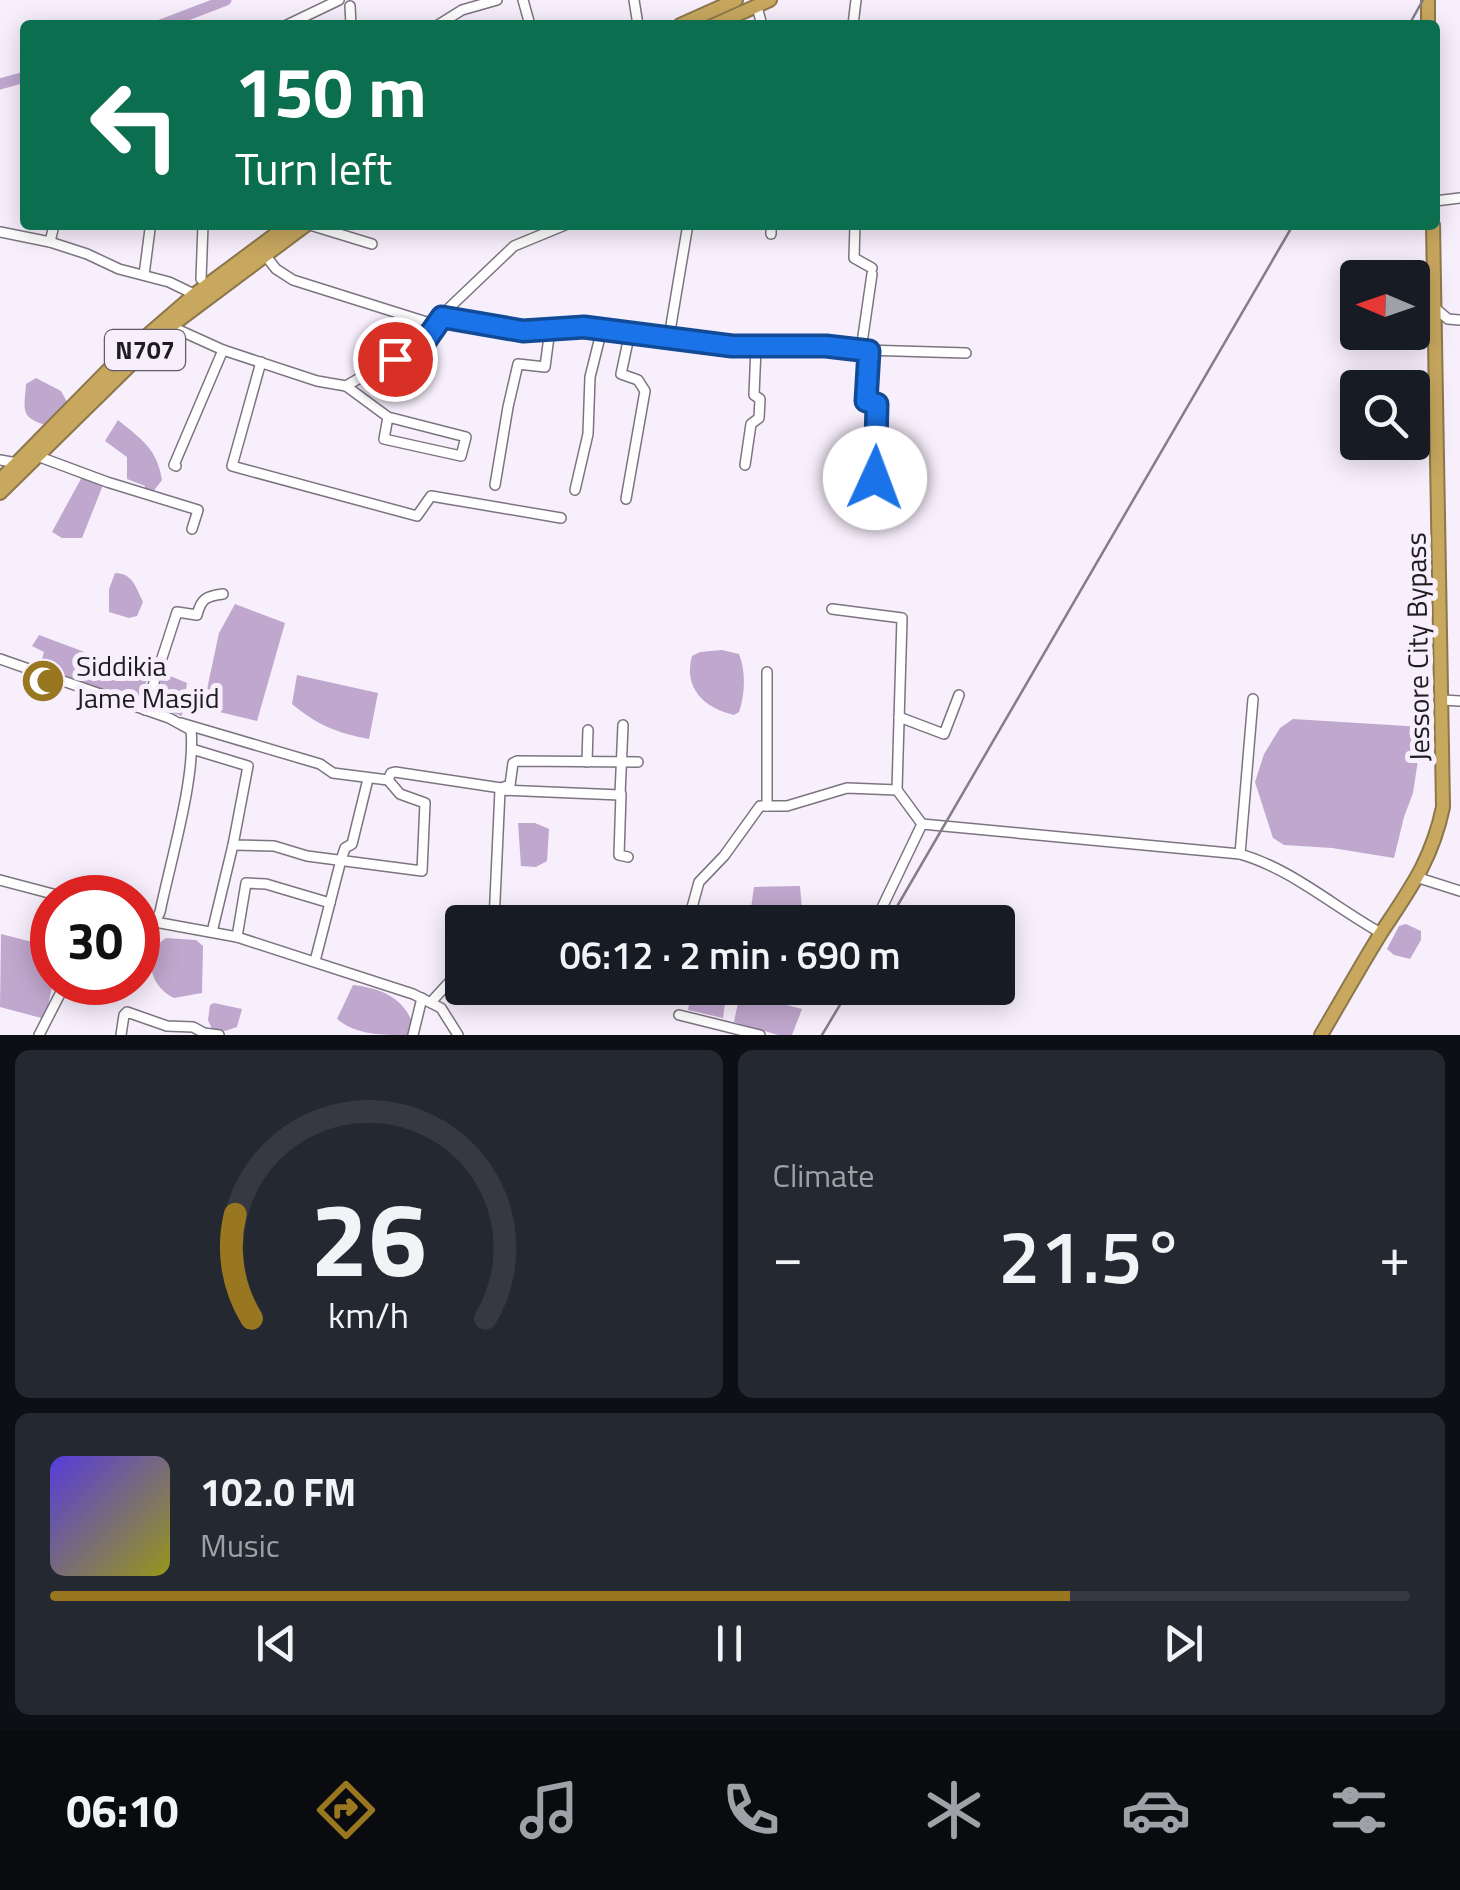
<!DOCTYPE html>
<html lang="en">
<head>
<meta charset="utf-8">
<style>
  body { margin:0; font-family:"Titillium Web",sans-serif; background:#242831; color:#f1f3f6; height:100vh; display:flex; flex-direction:column; font-size:38px; white-space:nowrap }
  * { box-sizing:border-box; margin:0 }
  p { font-size:32px; color:#9ea1a6 }
  .icon { flex:none; width:55px; height:55px; fill:none; stroke:currentColor; stroke-width:2; stroke-linecap:round; stroke-linejoin:round }
  .map { position:relative; height:1035px; overflow:hidden }
  .sheet { display:flex; flex-direction:column; gap:15px; padding:15px; background:#0d0f14; flex:1 }
  .sheet>* { flex:none }
  .banner { position:absolute; left:20px; top:20px; width:1420px; height:210px; border-radius:10px; box-shadow:0 5px 25px #0003; background:#0b6e4f; color:#fff; overflow:hidden }
  .needle { width:65px; rotate:272deg }
  .buttons { position:absolute; left:1340px; top:260px; display:grid; gap:20px }
  .buttons a { display:grid; place-items:center; width:90px; height:90px; border-radius:10px; background:#171b24; box-shadow:0 5px 25px #0003; font-size:50px }
  .speed { position:absolute; left:30px; top:875px; display:flex; gap:20px; font-size:50px; font-weight:700; text-align:center }
  .speed>* { display:grid; place-content:center; width:130px; height:130px; border-radius:50%; background:#171b24; box-shadow:0 5px 25px #0003; line-height:1 }
  .speed .limit { border:15px solid #d22; background:#fff; color:#111 }
  .pin { position:absolute; display:grid; place-items:center; width:85px; height:85px; color:#fff; margin:-42px; border:5px solid #fff; border-radius:50%; box-shadow:0 2px 10px #0007 }
  .me { position:absolute; width:110px; margin:-55px; rotate:2deg; stroke-linejoin:round; filter:drop-shadow(0 0 8px #0008) }
  .turn { display:flex; align-items:center; gap:35px; height:210px; padding:0 50px; font-size:45px }
  .turn .icon { width:130px; height:130px; stroke-width:2.5 }
  .turn b { display:block; font-size:70px; line-height:85px }
  .big { font-size:75px; font-weight:600; line-height:1.1 }
  .sheet .tile { flex:1; display:flex; flex-direction:column; justify-content:center; gap:15px; min-width:0; padding:0 35px; border-radius:15px; background:#242831 }
  .sheet .dial { align-items:center; gap:0 }
  .dial svg { height:260px; overflow:visible; fill:none; stroke:#363941; stroke-width:7; stroke-linecap:round; text-anchor:middle }
  .dial text { fill:#f1f3f6; stroke:none }
  .song { display:flex; align-items:center; gap:30px }
  .cover { width:120px; height:120px; border-radius:15px; background:linear-gradient(135deg,hsl(250 70% 55%),hsl(60 70% 35%)) }
  .played { height:10px; border-radius:5px; background:linear-gradient(90deg,#997620 75%,#363941 75%) }
  .keys { display:flex; justify-content:space-around; direction:ltr }
  .heat { display:flex; justify-content:space-between; align-items:center; font-size:55px; direction:ltr }
  .sheet .tiles { flex:1; display:grid; gap:15px; grid-template-columns:1fr 1fr }
  .tile:last-child { grid-column:span 2 }
  .trip { position:absolute; left:445px; top:905px; width:570px; height:100px; border-radius:10px; background:#171b24; box-shadow:0 5px 25px #0003; font-weight:600; line-height:100px; text-align:center }
  .tabs { display:flex; height:160px; justify-content:space-around; align-items:center; background:#090b0e; color:#9ea1a6 }
  .tabs .icon { width:70px; height:70px }
  .tabs .active { color:#997620 }
  .tabs b { font-size:45px; color:#f1f3f6 }
  .map>svg:first-child { display:block }
  .water { fill:#c0a7ce }
  .lines { fill:none; stroke-linecap:round; stroke-linejoin:round }
  .river { stroke:#c0a7ce; stroke-width:11 }
  .minor-casing { stroke:#7c7480; stroke-width:12 }
  .highway-casing { stroke:#8d774a; stroke-width:16 }
  .minor { stroke:#fff; stroke-width:9 }
  .highway { stroke:#c8a75f; stroke-width:12 }
  .rail { stroke:#847e87; stroke-width:2.5 }
  .route-casing { stroke:#114b97; stroke-width:25 }
  .route { stroke:#1a73e8; stroke-width:18 }
  .labels { text-anchor:middle; dominant-baseline:central; stroke-width:10; stroke-linejoin:round; paint-order:stroke }
  .shield { fill:#f7effc; stroke:#605c63; stroke-width:2.5 }
  .shield-label { font-size:25px; font-weight:bold; fill:#201d22 }
  .street-label { font-size:28px; fill:#201d22; stroke:#f7effc }
  .poi-label { font-size:28px; fill:#201d22; stroke:#f7effc; text-anchor:start }
</style>
</head>
<body>
<div class="map">
<svg width="1460" height="1035" viewBox="0 0 1460 1035">
  <rect width="100%" height="100%" fill="#f7effc"/>
  <g class="water">
    <path d="M36,378L61,391L67,402L48,426C20,417 24,412 26,384Z"/>
    <path d="M118,420C141,439 157,448 162,480L152,493L145,490V486L127,479V457L105,441Z"/>
    <path d="M83,475L103,485L82,538H62L52,532Z"/>
    <path d="M115,573C133,573 136,588 143,602L137,616L129,618L109,612V589Z"/>
    <path d="M235,604L285,623L257,721L203,708L219,633Z"/>
    <path d="M39,635L149,676L137,702L40,666L44,652L32,646Z"/>
    <path d="M722,650L739,654C746,671 745,695 739,712L734,715C704,708 683,688 692,656L700,652Z"/>
    <path d="M163,673L187,683L182,716L154,707Z"/>
    <path d="M297,675L378,693L369,739C337,733 317,725 292,704Z"/>
    <path d="M1293,719L1423,727L1413,793L1404,817L1394,858L1332,848L1284,845L1273,838L1255,782L1264,754L1280,728Z"/>
    <path d="M518,823H535L549,829L547,861L536,867L521,866Z"/>
    <path d="M800,886L803,922H749L754,887Z"/>
    <path d="M1406,924L1421,931V940L1410,959L1394,955L1387,949L1399,926Z"/>
    <path d="M1,934L52,947L53,983L45,1019L0,1007Z"/>
    <path d="M166,938L196,940L203,946L202,993L174,998C150,987 141,954 166,938Z"/>
    <path d="M353,985C380,988 403,997 413,1024L407,1035C381,1035 356,1035 337,1019Z"/>
    <path d="M692,988H727L723,1018L688,1010Z"/>
    <path d="M740,993L802,1009L792,1035H778L734,1022Z"/>
    <path d="M214,1003L242,1009L237,1027L225,1031L212,1029L208,1020L210,1005Z"/>
  </g>
  <g class="lines">
    <g class="river">
      <path d="M161,25L226,0"/>
      <path d="M0,84L25,77"/>
    </g>
    <g class="minor-casing">
      <g id="minor">
        <path d="M523,0L530,25"/>
        <path d="M634,0L638,25"/>
        <path d="M350,6L351,25"/>
        <path d="M757,7L762,25"/>
        <path d="M287,25L339,0"/>
        <path d="M438,25L462,10L497,0"/>
        <path d="M853,25L856,0"/>
        <path d="M1435,201L1460,198"/>
        <path d="M310,225L372,244"/>
        <path d="M855,225L854,258L872,268"/>
        <path d="M0,232L50,242L87,254L119,269L169,282L198,296"/>
        <path d="M771,234V225"/>
        <path d="M50,242L54,225"/>
        <path d="M265,255L276,269L293,280L436,325"/>
        <path d="M144,275L150,229"/>
        <path d="M201,279L203,225"/>
        <path d="M1435,308L1448,319L1460,320"/>
        <path d="M442,317L523,331L584,327L732,346H825L861,350L872,274"/>
        <path d="M170,326L223,350L317,381L346,386L425,340L449,308L514,246L565,225"/>
        <path d="M669,337L687,230"/>
        <path d="M864,350L966,353"/>
        <path d="M869,351L867,401L877,405L875,478"/>
        <path d="M261,362L232,466L417,516L431,496L561,518"/>
        <path d="M346,386L388,417L466,437L461,456L384,439L388,417"/>
        <path d="M37,456L107,482L198,510L192,529"/>
        <path d="M0,460L17,463"/>
        <path d="M745,465L751,424L759,418L760,399L754,395L756,347"/>
        <path d="M176,466L174,465L223,350"/>
        <path d="M495,485L508,407L518,364L545,367L550,329"/>
        <path d="M575,490L588,434L590,377L602,329"/>
        <path d="M626,499L645,391L638,380L621,374L630,332"/>
        <path d="M832,609L902,618L897,790"/>
        <path d="M0,659L169,718L191,730C196,777 170,863 160,912L155,922L138,937"/>
        <path d="M767,672V806"/>
        <path d="M1443,700L1460,701"/>
        <path d="M145,710L177,612L197,615C201,599 206,596 223,594"/>
        <path d="M899,717L944,734L959,695"/>
        <path d="M181,723L320,764L333,773L388,780L400,794L425,803L422,871L307,856L274,846L233,845L248,766L192,749"/>
        <path d="M587,762L588,730"/>
        <path d="M388,780L391,773L395,772L501,788L510,785L513,763L517,761L638,762"/>
        <path d="M621,794L619,855L628,857"/>
        <path d="M1240,854C1292,869 1334,907 1381,933"/>
        <path d="M1419,878L1460,891"/>
        <path d="M0,880L68,898"/>
        <path d="M877,918L922,824"/>
        <path d="M155,922L237,937L413,994L441,1008L458,1035"/>
        <path d="M494,922L500,790L620,795L623,725"/>
        <path d="M688,922L699,882L724,856L760,806H787L847,788L897,790L922,824L1240,854L1253,699"/>
        <path d="M212,932L233,845"/>
        <path d="M237,937L246,883L266,884L330,903"/>
        <path d="M315,961L341,860L345,848L352,844L368,779"/>
        <path d="M432,1001L454,977L462,949"/>
        <path d="M679,1015L760,1035"/>
        <path d="M39,1035L60,994L80,982"/>
        <path d="M121,1035L124,1015L127,1012L167,1026L193,1027L204,1033L219,1035"/>
        <path d="M413,1035L422,998"/>
      </g>
    </g>
    <g class="highway-casing">
      <g id="highway">
        <path d="M1428,0V25"/>
        <path d="M680,25L736,0"/>
        <path d="M714,25L770,0"/>
        <path d="M0,480L114,364L195,294L288,225"/>
        <path d="M0,493L167,329L306,225"/>
        <path d="M1321,1035C1341,1001 1360,967 1381,933C1410,889 1432,860 1443,807L1433,225"/>
      </g>
    </g>
    <use href="#minor" class="minor"/>
    <use href="#highway" class="highway"/>
    <g class="rail">
      <path d="M1409,25L1423,0"/>
      <path d="M888,922L1293,225"/>
      <path d="M822,1035L850,988"/>
    </g>
  </g>
  <g class="lines">
    <g class="route-casing">
      <path id="route" d="M395,359L426,340L442,317L523,331L584,327L732,346H826L869,351L866,401L877,404L875,478"/>
    </g>
    <use href="#route" class="route"/>
  </g>
  <defs>
    <g id="mosque-disc" transform="scale(2.25)"><circle r="9.5" fill="#997620" stroke="#f7effc"/><path d="M3.5-4.9A6 6 0 1 0 3.5 4.9A5 5 0 1 1 3.5-4.9Z" fill="#fff"/></g>
  </defs>
  <g fill-rule="evenodd">
    <use href="#mosque-disc" x="43" y="681"/>
  </g>
  <g class="labels">
    <rect class="shield" x="105" y="330" width="80" height="40" rx="8"/>
    <g class="shield-label">
      <text x="145" y="350">N707</text>
    </g>
    <g class="street-label">
      <text transform="translate(1417 647) rotate(-91)">Jessore City Bypass</text>
    </g>
    <g class="poi-label">
      <text x="76" y="665">Siddikia<tspan x="76" dy="32">Jame Masjid</tspan></text>
    </g>
  </g>
</svg>
<div class="buttons">
<a><svg class="needle" viewBox="-14 -14 28 28"><path d="M0-13l5 13h-10z" fill="#e53935"/><path d="M0 13l5-13h-10z" fill="#9ea1a6"/></svg></a>
<a><svg class="icon" aria-label="search" viewBox="0 0 24 24"><circle cx="10" cy="10" r="6"/><path d="M15 15l6 6"/></svg></a>
</div>
<div class="speed"><div class="limit">30</div></div>
<div class="pin" style="left:395px;top:359px;background:#d93025"><svg class="icon" aria-label="arrive" viewBox="0 0 24 24"><path d="M6 21V4h12l-3 4 3 4H6"/></svg></div>
<svg class="me" style="left:875px;top:478px" viewBox="-20 -20 40 40"><circle r="19" fill="#fff"/><path d="M0-13L10 11 0 6-10 11z" fill="#1a73e8"/></svg>
<div class="trip">06:12 · 2 min · 690 m</div>
<div class="banner">
<div class="turn"><svg class="icon" aria-label="left" viewBox="0 0 24 24"><path d="M17 20v-9H6M10 6l-5 5 5 5"/></svg><div><b>150 m</b>Turn left</div></div>
</div>
</div>
<section class="sheet">
<div class="tiles">
<div class="tile dial"><svg viewBox="0 0 100 80">
<path d="M14 69A42 42 0 1 1 86 69"/>
<path d="M14 69A42 42 0 0 1 9 37" stroke="#997620"/>
<text x="50" y="56" font-size="32" font-weight="700">26</text>
<text x="50" y="72" font-size="11">km/h</text>
</svg></div>
<div class="tile"><p>Climate</p>
<div class="heat"><a>−</a><b class="big">21.5°</b><a>+</a></div>
</div>
<div class="tile">
<div class="song"><i class="cover"></i><div><b>102.0 FM</b><p>Music</p></div></div>
<div class="played"></div>
<div class="keys"><svg class="icon" aria-label="previous" viewBox="0 0 24 24"><path d="M18 5L8 12l10 7zM5 5v14"/></svg><svg class="icon" aria-label="pause" viewBox="0 0 24 24"><path d="M8 5v14M16 5v14"/></svg><svg class="icon" aria-label="next" viewBox="0 0 24 24"><path d="M6 5l10 7-10 7zM19 5v14"/></svg></div>
</div>
</div>
</section>
<nav class="tabs">
<b>06:10</b>
<svg class="icon active" aria-label="directions" viewBox="0 0 24 24"><path d="M12 3l9 9-9 9-9-9zM9 14v-3h6M13 9l2 2-2 2"/></svg>
<svg class="icon" aria-label="music" viewBox="0 0 24 24"><path d="M9 18V5l10-2v13"/><circle cx="6" cy="18" r="3"/><circle cx="16" cy="16" r="3"/></svg>
<svg class="icon" aria-label="phone" viewBox="0 0 24 24"><path d="M5 4h4l2 5-3 2q2 4 5 5l2-3 5 2v4C11 20 4 13 5 4z"/></svg>
<svg class="icon" aria-label="climate" viewBox="0 0 24 24"><path d="M12 3v18M4 7l16 10M4 17L20 7"/></svg>
<svg class="icon" aria-label="car" viewBox="0 0 24 24"><path d="M5 17H2v-5l4-1 3-4h7l3 4 3 1v5h-3M9 17h6M6 11h13"/><circle cx="7" cy="17" r="2"/><circle cx="17" cy="17" r="2"/></svg>
<svg class="icon" aria-label="filters" viewBox="0 0 24 24"><path d="M4 7h16M4 17h16"/><circle cx="9" cy="7" r="2"/><circle cx="15" cy="17" r="2"/></svg>
</nav>
</body>
</html>
